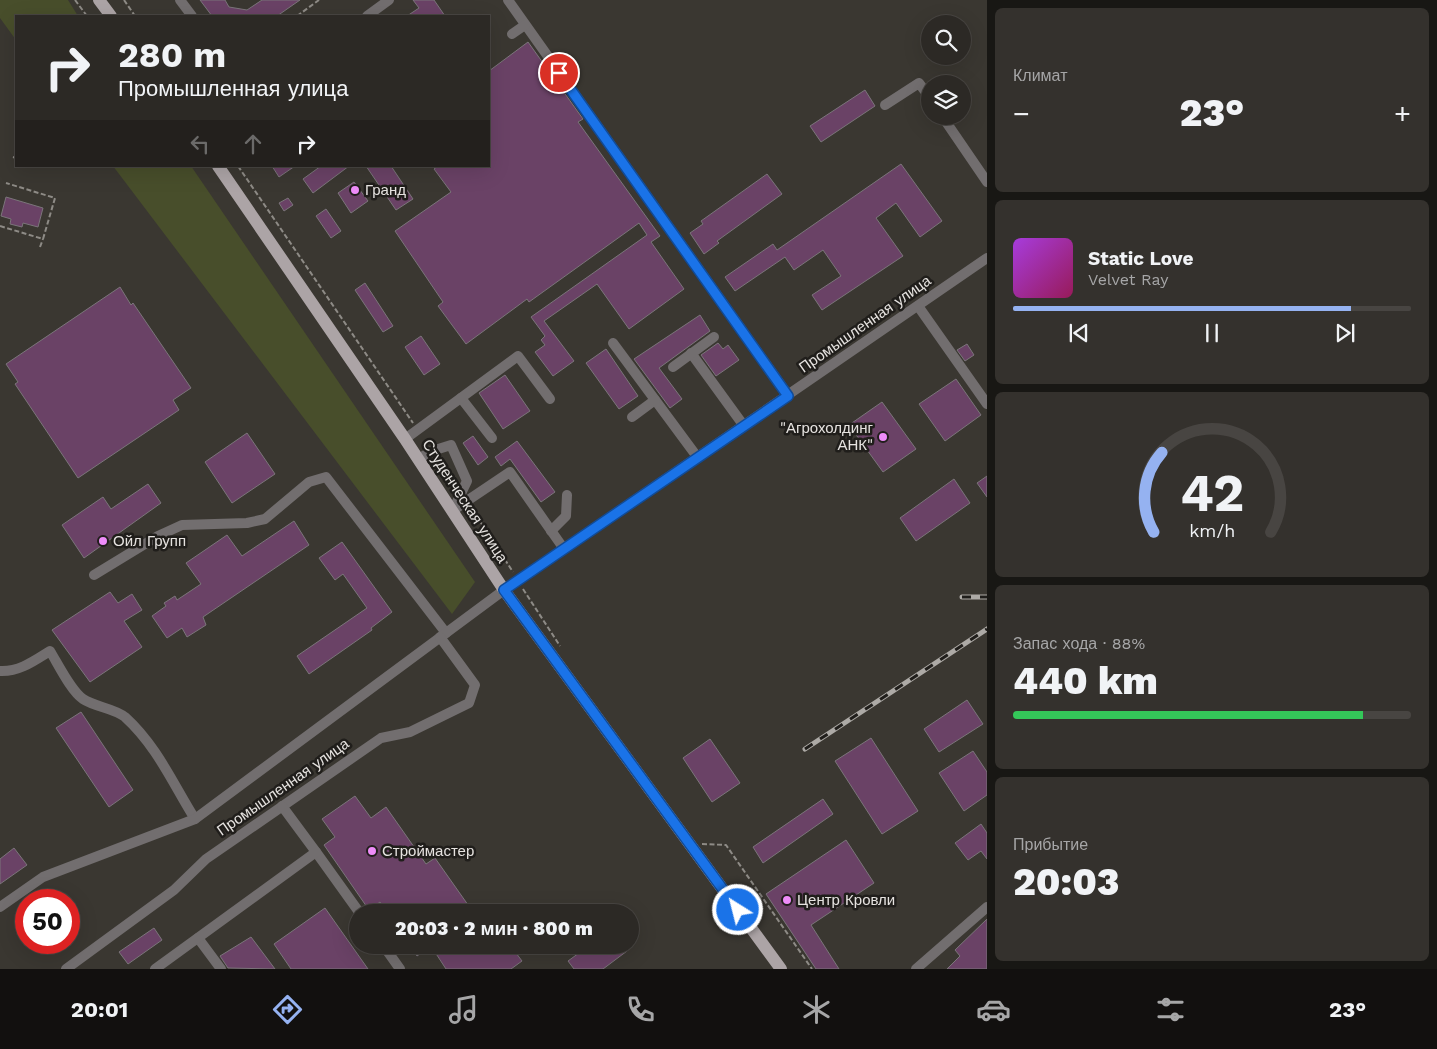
<!DOCTYPE html>
<html lang="ru">
<head>
<meta charset="utf-8">
<style>
  body { margin:0; font-family:"Work Sans",sans-serif; background:#34312d; color:#f1f3f6; height:100vh; display:flex; flex-direction:column; font-size:19px; white-space:nowrap }
  * { box-sizing:border-box; margin:0 }
  p { font-size:16px; color:#a6a6a7 }
  .icon { flex:none; width:28px; height:28px; fill:none; stroke:currentColor; stroke-width:2; stroke-linecap:round; stroke-linejoin:round }
  .map { position:relative; flex:1; overflow:hidden }
  .sheet { display:flex; flex-direction:column; gap:8px; padding:8px; background:#181714; width:450px }
  .sheet>* { flex:none }
  .top-card { position:absolute; left:15px; top:15px; width:475px; height:152px; border-radius:0px; box-shadow:0 5px 20px #0002,0 0 0 1px #484542; background:#2c2925; color:#f1f3f6; overflow:hidden }
  .tools { position:absolute; left:921px; top:15px; display:grid; gap:10px }
  .tools a { display:grid; place-items:center; width:50px; height:50px; border-radius:50%; background:#2c2925; box-shadow:0 5px 20px #0002,0 0 0 1px #484542; font-size:25px }
  .speed { position:absolute; left:15px; top:889px; display:flex; gap:10px; font-size:25px; font-weight:700; text-align:center }
  .speed>* { display:grid; place-content:center; width:65px; height:65px; border-radius:50%; background:#2c2925; box-shadow:0 5px 20px #0002,0 0 0 1px #484542; line-height:1 }
  .speed .limit { border:8px solid #d22; background:#fff; color:#111 }
  .pin { position:absolute; display:grid; place-items:center; width:42px; height:42px; color:#fff; margin:-21px; border:2px solid #fff; border-radius:50%; box-shadow:0 1px 5px #0007 }
  .me { position:absolute; width:55px; margin:-28px; rotate:324deg; stroke-linejoin:round; filter:drop-shadow(0 0 4px #0008) }
  .turn { display:flex; align-items:center; gap:18px; height:105px; padding:0 20px; font-size:22px }
  .turn .icon { width:65px; height:65px; stroke-width:2.5 }
  .turn b { display:block; font-size:35px; line-height:42px }
  .lanes { display:flex; align-items:center; height:48px; padding:0 20px; background:#0003; justify-content:center; gap:25px; direction:ltr }
  .lanes .off { opacity:.35 }
  .big { font-size:38px; font-weight:800; line-height:1.1 }
  .sheet .widget { flex:1; display:flex; flex-direction:column; justify-content:center; gap:8px; min-width:0; padding:0 18px; border-radius:8px; background:#34312d }
  .sheet .dial { align-items:center; gap:0 }
  .dial svg { height:130px; overflow:visible; fill:none; stroke:#484542; stroke-width:7; stroke-linecap:round; text-anchor:middle }
  .dial text { fill:#f1f3f6; stroke:none }
  .song { display:flex; align-items:center; gap:15px }
  .cover { width:60px; height:60px; border-radius:8px; background:linear-gradient(135deg,hsl(280 70% 55%),hsl(330 70% 35%)) }
  .played { height:5px; border-radius:2px; background:linear-gradient(90deg,#95b2f1 85%,#484542 85%) }
  .keys { display:flex; justify-content:space-around; direction:ltr }
  .heat { display:flex; justify-content:space-between; align-items:center; font-size:28px; direction:ltr }
  .charge { height:8px; border-radius:4px; background:linear-gradient(90deg,#34c759 88%,#484542 0) }
  .trip { position:absolute; left:349px; top:904px; width:290px; height:50px; border-radius:25px; background:#2c2925; box-shadow:0 5px 20px #0002,0 0 0 1px #484542; font-weight:800; line-height:50px; text-align:center }
  .dock { display:flex; height:80px; justify-content:space-around; align-items:center; background:#12100f; color:#a6a6a7 }
  .dock .icon { width:35px; height:35px }
  .dock .on { color:#95b2f1 }
  .dock b { font-size:22px; color:#f1f3f6 }
  main { display:flex; flex:1; min-height:0 }
  .map>svg:first-child { display:block }
  .green { fill:#484e2b }
  .building { fill:#6a4266; stroke:#7b757a }
  .lines { fill:none; stroke-linecap:round; stroke-linejoin:round }
  .path { stroke:#8e8b86; stroke-width:2; stroke-dasharray:5 2.5; stroke-linecap:butt }
  .minor { stroke:#726e6f; stroke-width:10 }
  .major { stroke:#aca4a6; stroke-width:12 }
  .rail-casing { stroke:#adaaa6; stroke-width:5 }
  .rail { stroke:#201e1b; stroke-width:3; stroke-dasharray:9; stroke-linecap:butt }
  .route-casing { stroke:#114b97; stroke-width:12 }
  .route { stroke:#1a73e8; stroke-width:9 }
  .poi-dot { fill:#ee8cf9; stroke:#201e1b; stroke-width:2 }
  .labels { text-anchor:middle; dominant-baseline:central; stroke-width:5; stroke-linejoin:round; paint-order:stroke }
  .poi-label { font-size:15px; fill:#e6e3e0; stroke:#201e1b; text-anchor:start }
  .street-label { font-size:15px; fill:#e6e3e0; stroke:#201e1b }
</style>
</head>
<body>
<main>
<div class="map">
<svg width="987" height="969" viewBox="0 0 987 969">
  <rect width="100%" height="100%" fill="#3a3731"/>
  <g class="green">
    <path d="M0,0H68L78,16H16V40L0,18Z"/>
    <path d="M113,166H191L475,582L452,614Z"/>
  </g>
  <g class="building">
    <path d="M200,0H225L229,7L247,10L262,0H300L277,16H212Z"/>
    <path d="M413,0H434L445,16H407L419,8Z"/>
    <path d="M528,42L583,119L578,122L660,236L651,242L684,289L629,329L597,284L544,321L574,361L553,376L535,352L545,345L541,340L545,336L531,317L647,235L639,223L529,302L527,299L466,344L438,306L443,302L395,231L451,192L434,169L438,166H489V71Z"/>
    <path d="M865,90L875,106L821,142L810,126Z"/>
    <path d="M901,164L942,221L920,237L896,203L876,218L903,256L822,310L812,295L841,276L823,250L794,270L785,257L735,291L725,277L773,244L777,250Z"/>
    <path d="M272,166H295L279,177Z"/>
    <path d="M321,166H349L313,193L303,179Z"/>
    <path d="M366,166H391L413,199L396,210Z"/>
    <path d="M767,174L782,194L717,241L719,243L704,254L690,233L703,224L701,221Z"/>
    <path d="M354,182L368,201L351,213L338,193Z"/>
    <path d="M6,197L43,208L38,227L23,223L22,227L10,224L11,219L1,216Z"/>
    <path d="M288,198L293,205L284,211L279,203Z"/>
    <path d="M326,209L341,231L331,238L316,216Z"/>
    <path d="M365,283L393,326L383,332L355,290Z"/>
    <path d="M120,287L131,305L133,303L191,388L173,400L179,410L78,478L15,384L18,382L6,364Z"/>
    <path d="M700,315L710,331L659,368L682,399L670,408L634,359Z"/>
    <path d="M421,336L440,364L424,375L405,347Z"/>
    <path d="M718,343L723,349L728,345L739,360L716,376L701,355Z"/>
    <path d="M967,344L974,355L965,361L957,350Z"/>
    <path d="M606,349L638,396L619,409L586,363Z"/>
    <path d="M505,375L530,411L503,429L479,393Z"/>
    <path d="M956,379L981,415L945,441L919,404Z"/>
    <path d="M882,402L916,449L883,472L849,425Z"/>
    <path d="M247,433L275,474L232,503L205,462Z"/>
    <path d="M473,436L488,457L478,465L463,443Z"/>
    <path d="M517,441L555,492L541,502L510,459L501,466L495,457Z"/>
    <path d="M987,476V497L977,483Z"/>
    <path d="M954,479L970,503L916,541L900,518Z"/>
    <path d="M148,484L161,503L84,558L62,525L103,497L111,509Z"/>
    <path d="M294,521L309,545L203,617L206,625L187,637L182,628L167,638L152,616L166,606L164,603L175,596L177,600L201,584L186,563L227,535L242,556Z"/>
    <path d="M342,542L392,612L371,628L372,630L309,674L297,656L367,608L343,574L335,580L319,558Z"/>
    <path d="M110,592L118,603L132,594L142,610L124,621L142,647L90,682L52,630Z"/>
    <path d="M967,700L983,724L939,752L924,729Z"/>
    <path d="M81,712L133,790L109,807L56,728Z"/>
    <path d="M871,738L918,811L882,834L835,761Z"/>
    <path d="M710,739L740,783L712,802L683,758Z"/>
    <path d="M973,751L987,772V795L964,811L939,773Z"/>
    <path d="M355,796L371,818L386,807L426,864L435,858L473,912H387L380,902L369,910L324,845L335,837L322,819Z"/>
    <path d="M823,799L833,814L763,863L753,847Z"/>
    <path d="M981,824L987,833V859L981,851L968,860L955,843Z"/>
    <path d="M846,840L874,883L811,925L839,969H816L766,894Z"/>
    <path d="M14,848L27,865L0,884V859Z"/>
    <path d="M325,908L368,969H291L274,944Z"/>
    <path d="M987,919V969H947L960,956L955,950Z"/>
    <path d="M154,928L162,940L128,964L119,952Z"/>
    <path d="M251,937L275,969L228,968L220,956Z"/>
    <path d="M410,945H510L522,961L511,969H446L431,946L417,956Z"/>
    <path d="M590,945H622L627,951L603,969H574L568,961Z"/>
  </g>
  <g class="lines">
    <g class="path">
      <path d="M75,0L87,16"/>
      <path d="M124,0L135,16"/>
      <path d="M297,16L319,0"/>
      <path d="M13,157L16,158"/>
      <path d="M238,166L413,423"/>
      <path d="M0,226L43,239L55,198L6,183"/>
      <path d="M40,247L43,239"/>
      <path d="M438,460L455,485"/>
      <path d="M472,509L513,572"/>
      <path d="M523,589L560,646"/>
      <path d="M702,844L726,845L812,969"/>
    </g>
    <g class="minor">
      <path d="M180,0L192,16"/>
      <path d="M508,0L788,395"/>
      <path d="M367,16L389,0"/>
      <path d="M512,34L525,25"/>
      <path d="M885,105L919,83L930,98"/>
      <path d="M942,116L987,182"/>
      <path d="M918,306L987,404"/>
      <path d="M613,343L698,458"/>
      <path d="M691,353L744,426"/>
      <path d="M673,367L714,337"/>
      <path d="M461,398L492,438"/>
      <path d="M632,417L655,400"/>
      <path d="M405,439L518,356L550,399"/>
      <path d="M418,459L432,451L451,445L467,481L453,510"/>
      <path d="M452,511L510,472L564,549"/>
      <path d="M551,531L566,516L567,495"/>
      <path d="M94,575L158,536L182,525L247,523L265,519L309,482L326,477L446,633"/>
      <path d="M0,671C19,672 34,661 50,651C58,664 71,691 83,699C95,707 114,708 125,717C157,746 173,784 195,819"/>
      <path d="M316,852L359,912"/>
      <path d="M0,907L43,877L195,819L504,590L987,258"/>
      <path d="M198,938L221,969"/>
      <path d="M383,945L400,969"/>
      <path d="M66,969L174,890L206,859L381,738L410,732L469,703L475,685L440,637"/>
      <path d="M155,969L316,852L282,806"/>
      <path d="M916,969L987,907"/>
    </g>
    <g class="major">
      <path d="M99,0L111,16"/>
      <path d="M218,166L405,439L504,590L781,969"/>
    </g>
    <g class="rail-casing">
      <g id="rail">
        <path d="M962,597H987"/>
        <path d="M805,749L987,629"/>
      </g>
    </g>
    <use href="#rail" class="rail"/>
  </g>
  <g class="lines">
    <g class="route-casing">
      <path id="route" d="M559,73L788,396L504,590L738,910"/>
    </g>
    <use href="#route" class="route"/>
  </g>
  <g class="poi-dot">
    <circle cx="355" cy="190" r="5"/>
    <circle cx="883" cy="437" r="5"/>
    <circle cx="103" cy="541" r="5"/>
    <circle cx="372" cy="851" r="5"/>
    <circle cx="787" cy="900" r="5"/>
  </g>
  <g class="labels">
    <g class="poi-label">
      <text x="365" y="190">Гранд</text>
      <text x="873" y="428" text-anchor="end">"Агрохолдинг<tspan x="873" dy="17">АНК"</tspan></text>
      <text x="113" y="541">Ойл Групп</text>
      <text x="382" y="851">Строймастер</text>
      <text x="797" y="900">Центр Кровли</text>
    </g>
    <g class="street-label">
      <text transform="translate(865 324) rotate(-35)">Промышленная улица</text>
      <text transform="translate(465 501) rotate(57)">Студенческая улица</text>
      <text transform="translate(283 787) rotate(-35)">Промышленная улица</text>
    </g>
  </g>
</svg>
<div class="tools">
<a><svg class="icon" aria-label="search" viewBox="0 0 24 24"><circle cx="10" cy="10" r="6"/><path d="M15 15l6 6"/></svg></a>
<a><svg class="icon" aria-label="layers" viewBox="0 0 24 24"><path d="M12 4l9 5-9 5-9-5zM3 14l9 5 9-5"/></svg></a>
</div>
<div class="speed"><div class="limit">50</div></div>
<div class="pin" style="left:559px;top:73px;background:#d93025"><svg class="icon" aria-label="arrive" viewBox="0 0 24 24"><path d="M6 21V4h12l-3 4 3 4H6"/></svg></div>
<svg class="me" style="left:738px;top:910px" viewBox="-20 -20 40 40"><circle r="17" fill="#1a73e8" stroke="#fff" stroke-width="3"/><path d="M0-11L8 9 0 5-8 9z" fill="#fff"/></svg>
<div class="trip">20:03 · 2 мин · 800 m</div>
<div class="top-card">
<div class="turn"><svg class="icon" aria-label="right" viewBox="0 0 24 24"><path d="M7 20v-9h11M14 6l5 5-5 5"/></svg><div><b>280 m</b>Промышленная улица</div></div>
<div class="lanes"><svg class="icon off" aria-label="left" viewBox="0 0 24 24"><path d="M17 20v-9H6M10 6l-5 5 5 5"/></svg><svg class="icon off" aria-label="ahead" viewBox="0 0 24 24"><path d="M12 20V5M6 11l6-6 6 6"/></svg><svg class="icon" aria-label="right" viewBox="0 0 24 24"><path d="M7 20v-9h11M14 6l5 5-5 5"/></svg></div>
</div>
</div>
<section class="sheet">
<div class="widget"><p>Климат</p>
<div class="heat"><a>−</a><b class="big">23°</b><a>+</a></div>
</div>
<div class="widget">
<div class="song"><i class="cover"></i><div><b>Static Love</b><p>Velvet Ray</p></div></div>
<div class="played"></div>
<div class="keys"><svg class="icon" aria-label="previous" viewBox="0 0 24 24"><path d="M18 5L8 12l10 7zM5 5v14"/></svg><svg class="icon" aria-label="pause" viewBox="0 0 24 24"><path d="M8 5v14M16 5v14"/></svg><svg class="icon" aria-label="next" viewBox="0 0 24 24"><path d="M6 5l10 7-10 7zM19 5v14"/></svg></div>
</div>
<div class="widget dial"><svg viewBox="0 0 100 80">
<path d="M14 69A42 42 0 1 1 86 69"/>
<path d="M14 69A42 42 0 0 1 19 20" stroke="#95b2f1"/>
<text x="50" y="56" font-size="32" font-weight="700">42</text>
<text x="50" y="72" font-size="11">km/h</text>
</svg></div>
<div class="widget"><p>Запас хода · 88%</p><b class="big">440 km</b><div class="charge"></div></div>
<div class="widget"><p>Прибытие</p><b class="big">20:03</b></div>
</section>
</main>
<nav class="dock">
<b>20:01</b>
<svg class="icon on" aria-label="directions" viewBox="0 0 24 24"><path d="M12 3l9 9-9 9-9-9zM9 14v-3h6M13 9l2 2-2 2"/></svg>
<svg class="icon" aria-label="music" viewBox="0 0 24 24"><path d="M9 18V5l10-2v13"/><circle cx="6" cy="18" r="3"/><circle cx="16" cy="16" r="3"/></svg>
<svg class="icon" aria-label="phone" viewBox="0 0 24 24"><path d="M5 4h4l2 5-3 2q2 4 5 5l2-3 5 2v4C11 20 4 13 5 4z"/></svg>
<svg class="icon" aria-label="climate" viewBox="0 0 24 24"><path d="M12 3v18M4 7l16 10M4 17L20 7"/></svg>
<svg class="icon" aria-label="car" viewBox="0 0 24 24"><path d="M5 17H2v-5l4-1 3-4h7l3 4 3 1v5h-3M9 17h6M6 11h13"/><circle cx="7" cy="17" r="2"/><circle cx="17" cy="17" r="2"/></svg>
<svg class="icon" aria-label="filters" viewBox="0 0 24 24"><path d="M4 7h16M4 17h16"/><circle cx="9" cy="7" r="2"/><circle cx="15" cy="17" r="2"/></svg>
<b>23°</b>
</nav>
</body>
</html>
